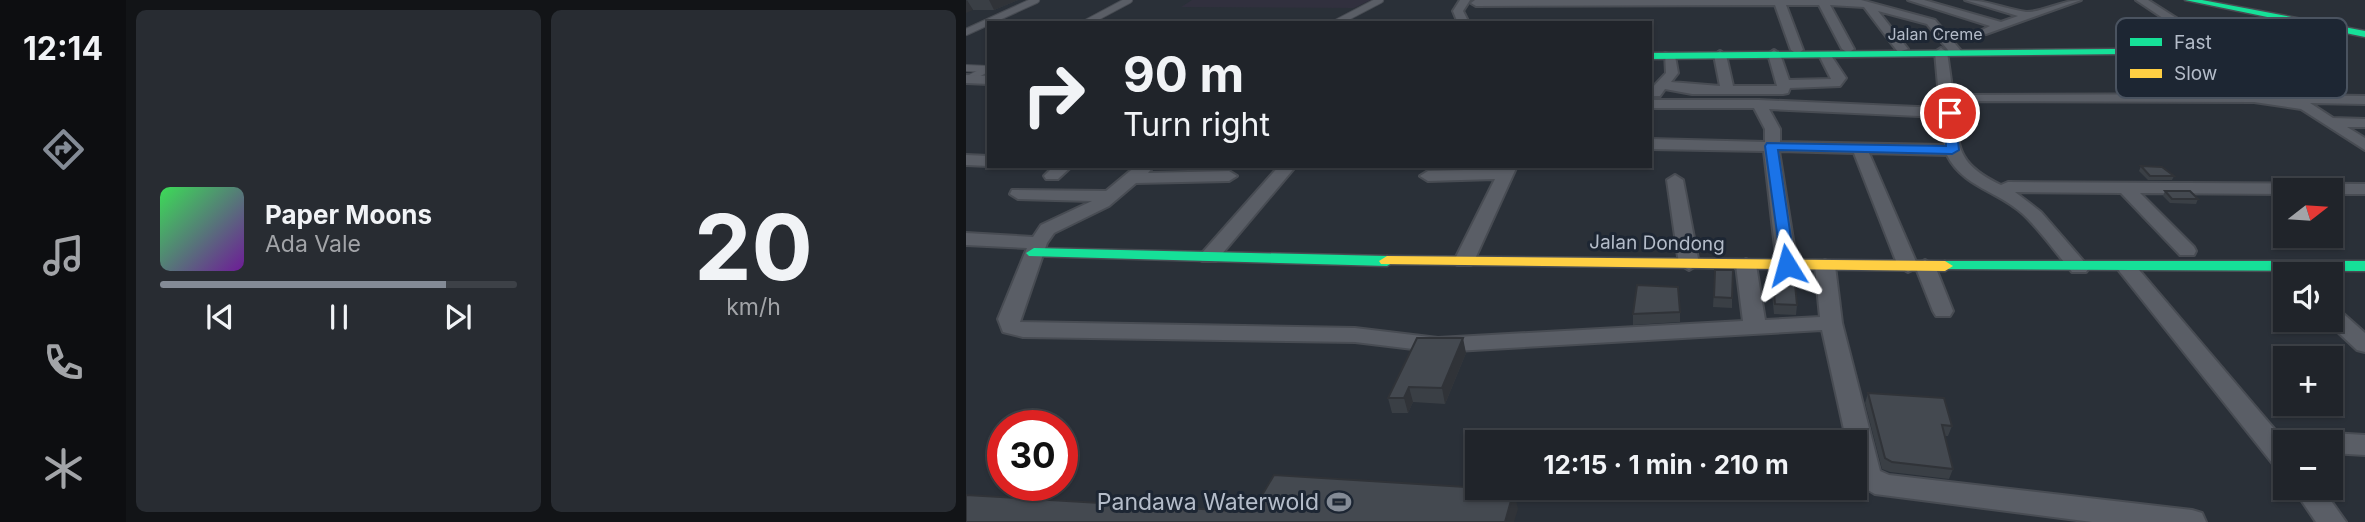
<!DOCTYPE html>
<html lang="en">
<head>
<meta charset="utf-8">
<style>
  body { margin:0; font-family:Inter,sans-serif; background:#282c32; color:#f1f3f6; height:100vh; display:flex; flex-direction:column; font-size:26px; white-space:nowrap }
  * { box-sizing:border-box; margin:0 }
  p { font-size:23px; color:#a2a4a8 }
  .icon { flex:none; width:38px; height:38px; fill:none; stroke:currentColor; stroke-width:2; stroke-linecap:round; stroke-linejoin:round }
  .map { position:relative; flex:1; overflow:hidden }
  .sheet { display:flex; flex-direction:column; gap:10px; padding:10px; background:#121417; width:840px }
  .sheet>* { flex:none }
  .guide { position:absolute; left:21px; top:21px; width:665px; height:147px; border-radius:0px; box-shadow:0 2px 5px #0004,0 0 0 2px #3d4147; background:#20242a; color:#f1f3f6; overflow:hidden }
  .needle { width:46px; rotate:73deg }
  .buttons { position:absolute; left:1307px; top:178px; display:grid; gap:14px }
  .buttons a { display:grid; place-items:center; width:70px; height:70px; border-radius:0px; background:#20242a; box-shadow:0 2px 5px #0004,0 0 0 2px #3d4147; font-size:35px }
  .speed { position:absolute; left:21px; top:410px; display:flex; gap:14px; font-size:35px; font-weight:700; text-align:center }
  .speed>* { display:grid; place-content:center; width:91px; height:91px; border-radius:50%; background:#20242a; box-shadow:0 2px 5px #0004,0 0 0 2px #3d4147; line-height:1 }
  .speed .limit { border:10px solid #d22; background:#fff; color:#111 }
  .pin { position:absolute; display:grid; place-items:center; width:60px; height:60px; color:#fff; margin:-30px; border:4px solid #fff; border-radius:50%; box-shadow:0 2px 7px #0007 }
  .me { position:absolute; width:77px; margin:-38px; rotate:352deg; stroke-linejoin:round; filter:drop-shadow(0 0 5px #0008) }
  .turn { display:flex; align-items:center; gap:24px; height:147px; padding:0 21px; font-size:32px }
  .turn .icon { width:91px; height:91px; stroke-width:2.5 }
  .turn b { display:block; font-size:49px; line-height:60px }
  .sheet .tile { flex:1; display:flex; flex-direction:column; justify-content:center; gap:10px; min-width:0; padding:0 24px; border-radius:10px; background:#282c32 }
  .sheet .dial { align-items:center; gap:0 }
  .dial b { font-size:91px; line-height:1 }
  .song { display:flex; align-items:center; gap:21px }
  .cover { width:84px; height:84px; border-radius:10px; background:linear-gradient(135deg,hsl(130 70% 55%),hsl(280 70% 35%)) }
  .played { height:7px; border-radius:4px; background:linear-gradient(90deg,#848b96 80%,#3d4147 80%) }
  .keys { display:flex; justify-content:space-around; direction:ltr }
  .sheet .tiles { flex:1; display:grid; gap:10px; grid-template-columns:repeat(2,1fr) }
  .trip { position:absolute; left:499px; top:430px; width:402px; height:70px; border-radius:0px; background:#20242a; box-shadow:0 2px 5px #0004,0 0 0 2px #3d4147; font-weight:700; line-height:70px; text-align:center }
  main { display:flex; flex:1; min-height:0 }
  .dock { display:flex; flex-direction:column; width:126px; justify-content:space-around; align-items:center; background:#0d0e11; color:#a2a4a8 }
  .dock .icon { width:49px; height:49px }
  .dock .active { color:#848b96 }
  .dock b { font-size:32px; color:#f1f3f6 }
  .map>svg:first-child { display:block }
  .medical { fill:#31303e }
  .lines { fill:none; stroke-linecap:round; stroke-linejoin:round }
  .lane-casing { stroke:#484c53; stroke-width:8 }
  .street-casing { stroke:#484c53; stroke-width:4 }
  .fast-casing { stroke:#484c53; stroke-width:3 }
  .slow-casing { stroke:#484c53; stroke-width:3 }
  .lane { stroke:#5a5e66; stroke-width:6 }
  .street { fill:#5a5e66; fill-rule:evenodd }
  .fast { fill:#16e098; fill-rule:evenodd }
  .slow { fill:#ffcf43; fill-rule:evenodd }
  .wall { fill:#3a3f45 }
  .shaded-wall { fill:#303338 }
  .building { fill:#444950; stroke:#303338; stroke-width:2 }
  .route { fill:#1a73e8; stroke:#114b97; stroke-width:2 }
  .labels { text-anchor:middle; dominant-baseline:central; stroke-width:6; stroke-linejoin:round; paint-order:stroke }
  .far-street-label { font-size:16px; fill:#b4bcc9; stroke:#1d2633 }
  .street-label { font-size:19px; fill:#b4bcc9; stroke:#1d2633 }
  .near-poi-label { font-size:23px; fill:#b4bcc9; stroke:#1d2633; text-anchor:end }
  .key { fill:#1d2633; stroke:#4a5360; stroke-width:2 }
  .key-label { font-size:19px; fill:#b4bcc9 }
</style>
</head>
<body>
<main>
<nav class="dock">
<b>12:14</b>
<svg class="icon active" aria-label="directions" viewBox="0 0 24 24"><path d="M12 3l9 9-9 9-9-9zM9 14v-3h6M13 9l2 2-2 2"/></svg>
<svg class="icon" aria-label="music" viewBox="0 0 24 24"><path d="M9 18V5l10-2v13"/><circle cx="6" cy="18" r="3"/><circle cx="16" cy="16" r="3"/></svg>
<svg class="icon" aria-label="phone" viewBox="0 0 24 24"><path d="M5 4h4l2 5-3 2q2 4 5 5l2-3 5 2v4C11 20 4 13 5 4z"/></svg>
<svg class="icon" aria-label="climate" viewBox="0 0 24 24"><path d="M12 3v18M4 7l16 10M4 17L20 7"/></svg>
</nav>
<section class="sheet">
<div class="tiles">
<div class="tile">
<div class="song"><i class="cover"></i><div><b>Paper Moons</b><p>Ada Vale</p></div></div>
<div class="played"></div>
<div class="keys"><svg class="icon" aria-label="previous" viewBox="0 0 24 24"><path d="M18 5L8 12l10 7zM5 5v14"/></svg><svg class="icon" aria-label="pause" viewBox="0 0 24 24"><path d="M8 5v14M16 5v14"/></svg><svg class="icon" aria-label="next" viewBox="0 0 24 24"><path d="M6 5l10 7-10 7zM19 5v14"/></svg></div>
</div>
<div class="tile dial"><b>20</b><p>km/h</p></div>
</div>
</section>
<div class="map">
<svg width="1399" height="522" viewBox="0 0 1399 522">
  <rect width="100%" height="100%" fill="#2a3038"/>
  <path class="medical" d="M226,0H405L388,8L215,7Z"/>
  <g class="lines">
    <g class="lane-casing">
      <g id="lane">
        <path d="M120,23L163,0"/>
        <path d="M370,23L414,0"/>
        <path d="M0,32L70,0"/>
        <path d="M0,68L21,69"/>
        <path d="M2,79L23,68"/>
      </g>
    </g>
    <g class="street-casing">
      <g id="street">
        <path d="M494,0H504L497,11L503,23H492L487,11Z"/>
        <path d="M509,0H895L969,20L996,52L986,55L961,24L912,11L942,49L932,52L898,7L864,5L888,49L882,53L876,49L853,5H820L837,50L831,54L825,50L809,5L510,6L505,3Z"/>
        <path d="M942,0H958L1035,22L1052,16L999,0C1021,0 1039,9 1060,12C1074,13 1097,0 1115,0L1020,34L1014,31L1024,26Z"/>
        <path d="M1170,0H1182L1331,95L1399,96V104L1344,103L1367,118L1399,119V127H1381L1399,138V150L1335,109L1288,102L987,101C993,147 989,163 1035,185L1042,182L1399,184V194H1365V191H1320V194L1174,193L1228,247L1230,251L1228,255H1214L1155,193L1049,192L1075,212L1120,264L1123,268L1120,272H1106C1090,253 1075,231 1057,214C1032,191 997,187 981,155L903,153L951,264L959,260L969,266L987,311L984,316H970L967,311L950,268L942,272L932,266L888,153L813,151L831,265L821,271L811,265L798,151L684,149V139L799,142V129L788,108H684V100H793L974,108L969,52L975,48L981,52L987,95L1288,94L1318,99ZM803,109L975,117L978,145L814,142V129Z"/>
        <path d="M808,50L814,54L823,80L865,79L854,57L860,53L864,54L880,78L874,86L824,88L822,93L817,94H726L699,89L694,96H684V90L700,73L699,53L709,56L712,73L705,82L754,86L748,55L754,51L760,55L767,86H811L802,54Z"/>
        <path d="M0,75L23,76V84L0,83Z"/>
        <path d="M0,155L23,156V166L0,165Z"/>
        <path d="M88,166H106L92,179H80L78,176Z"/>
        <path d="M170,166H188L182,173L263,171L271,176L263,181L170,183L143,206L88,233L81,243L54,322L389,328L472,338L777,321L770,265L780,259L790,265L799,320L854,317L849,266L859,260L869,266L876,323L914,471L923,475L1226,510L1236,513L1240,522H1126L909,494C882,479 889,472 889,443H881L856,330L472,352L389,342L57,337L37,332L32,319L61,248L0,245V233L67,237L75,225L126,201L52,199L44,194L46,190L140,191Z"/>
        <path d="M313,166H330L250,261H236L233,257L236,253Z"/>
        <path d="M535,166H551L508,261L505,265H491L488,261L529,179L462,181L454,176L462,171L533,169Z"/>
        <path d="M709,175L717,180L733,264L723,270L713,264L701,180Z"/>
        <path d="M1161,262L1168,264L1310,431L1344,433L1354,439L1365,433L1399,435V455L1365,453V443H1320V472L1311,469L1154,272L1151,268L1154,264Z"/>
        <path d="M1365,307L1372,309L1399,333V352L1391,350L1359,320H1365Z"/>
        <path d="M1327,488H1356L1380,522H1350Z"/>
      </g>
    </g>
    <g class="fast-casing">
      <g id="fast">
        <path d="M1219,0H1236L1399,31V37Z"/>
        <path d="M1257,48V52L1254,53L684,59V53Z"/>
        <path d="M68,248L421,256L429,261L421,266L63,256L60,253Z"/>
        <path d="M979,261H1399V271L973,269L971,266L973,263Z"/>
      </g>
    </g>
    <g class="slow-casing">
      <path id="slow" d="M421,256L979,261L987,266L979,271L415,264L413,261Z"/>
    </g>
    <use href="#lane" class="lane"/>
    <use href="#street" class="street"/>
    <use href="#fast" class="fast"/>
    <use href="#slow" class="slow"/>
  </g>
  <g class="wall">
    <path d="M0,0H52L28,10H7Z"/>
    <path d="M1175,166L1208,176L1206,180H1182L1173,171Z"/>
    <path d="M1199,191L1232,199L1230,204L1204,203L1197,196Z"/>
    <path d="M749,270L766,298V308L747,307Z"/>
    <path d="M807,283L831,305L830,315L808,314L806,293Z"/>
    <path d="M714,312V322L667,325V314Z"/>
    <path d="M500,353L479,404L447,402L442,413H426L422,398Z"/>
    <path d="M902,393L986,426L982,436H979L987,469L983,479L924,472L916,469L899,403Z"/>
  </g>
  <g class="shaded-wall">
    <path d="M1,0L7,10L0,13V1Z"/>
    <path d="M23,0H52L28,10Z"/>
    <path d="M497,338L500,353L479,404L476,388Z"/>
    <path d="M443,387L447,402L442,413L438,398Z"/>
    <path d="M548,490L552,509L548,522H539Z"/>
  </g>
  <g class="building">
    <path d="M1175,166L1196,167L1208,176H1184Z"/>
    <path d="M1199,191H1224L1232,199H1206Z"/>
    <path d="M749,270H767L766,298L748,297Z"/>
    <path d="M807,283L829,284L831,305L809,304Z"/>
    <path d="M671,285L712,287L714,312L667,314Z"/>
    <path d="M451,338H497L476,388L443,387L438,398H422Z"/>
    <path d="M902,393L978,398L986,426L976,425L987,469L926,462L919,458Z"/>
    <path d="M308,475L548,490L539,522H0V495L286,512Z"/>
  </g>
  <path class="route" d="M979,111L989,113L993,150L986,154L812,150L829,265L827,269H816L799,146L801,143L980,146Z"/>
  <defs>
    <g id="stadium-bare" transform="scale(1.89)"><path d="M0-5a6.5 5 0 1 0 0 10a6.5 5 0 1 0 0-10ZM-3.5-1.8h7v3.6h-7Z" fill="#848b96" stroke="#1d2633" stroke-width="2.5" paint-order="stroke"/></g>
  </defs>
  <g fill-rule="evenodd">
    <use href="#stadium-bare" x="373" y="502"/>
  </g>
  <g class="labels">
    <g class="far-street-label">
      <text x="969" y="34">Jalan Creme</text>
    </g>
    <g class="street-label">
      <text transform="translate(691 243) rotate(1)">Jalan Dondong</text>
    </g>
    <g class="near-poi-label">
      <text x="353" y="502">Pandawa Waterwold</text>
    </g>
  </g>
  <rect x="1150" y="18" width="231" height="80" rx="10" class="key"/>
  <rect x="1164" y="38" width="32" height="8" fill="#16e098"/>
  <rect x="1164" y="69" width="32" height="9" fill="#ffcf43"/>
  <g class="key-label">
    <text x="1208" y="49">Fast</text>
    <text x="1208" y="80">Slow</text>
  </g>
</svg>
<div class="buttons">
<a><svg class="needle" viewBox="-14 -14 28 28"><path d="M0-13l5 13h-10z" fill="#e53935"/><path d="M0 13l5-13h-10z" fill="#a2a4a8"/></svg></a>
<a><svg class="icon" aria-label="sound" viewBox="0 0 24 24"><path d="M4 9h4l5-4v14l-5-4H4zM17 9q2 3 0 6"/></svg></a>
<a>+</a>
<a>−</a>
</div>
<div class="speed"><div class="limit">30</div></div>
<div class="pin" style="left:984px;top:113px;background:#d93025"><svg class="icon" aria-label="arrive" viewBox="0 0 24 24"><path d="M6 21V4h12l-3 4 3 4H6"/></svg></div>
<svg class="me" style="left:821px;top:265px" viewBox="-20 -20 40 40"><path d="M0-17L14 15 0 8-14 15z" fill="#1a73e8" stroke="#fff" stroke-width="4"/></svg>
<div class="trip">12:15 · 1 min · 210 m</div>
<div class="guide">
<div class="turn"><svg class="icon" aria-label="right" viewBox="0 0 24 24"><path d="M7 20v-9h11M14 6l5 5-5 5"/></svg><div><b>90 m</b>Turn right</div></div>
</div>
</div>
</main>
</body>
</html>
